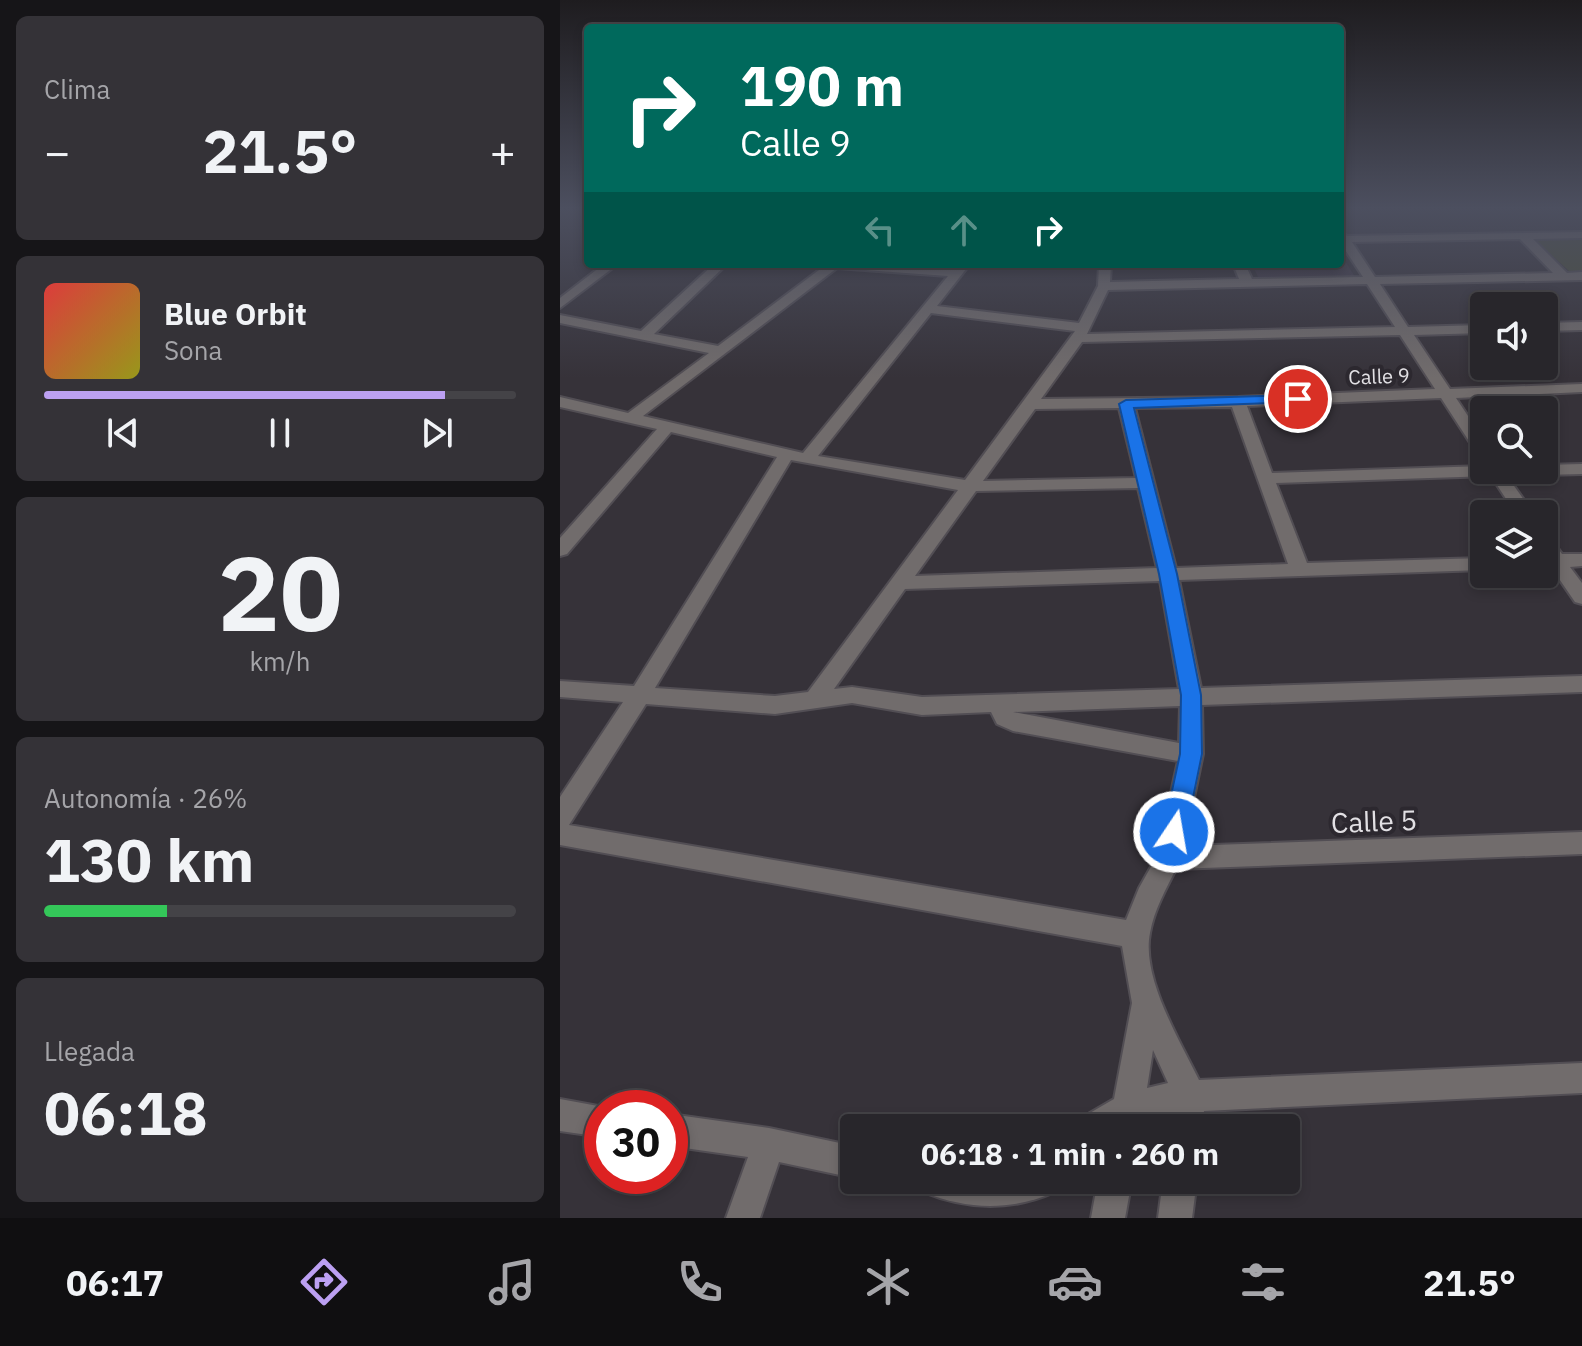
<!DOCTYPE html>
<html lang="es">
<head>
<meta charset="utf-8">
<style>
  body { margin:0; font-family:"IBM Plex Sans",sans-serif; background:#343237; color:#f1f3f6; height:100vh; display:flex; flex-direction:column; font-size:30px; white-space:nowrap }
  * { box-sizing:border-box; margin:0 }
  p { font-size:26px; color:#a5a5a9 }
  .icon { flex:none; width:44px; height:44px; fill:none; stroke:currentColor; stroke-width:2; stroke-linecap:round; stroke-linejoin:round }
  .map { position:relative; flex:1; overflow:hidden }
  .side { display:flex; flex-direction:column; gap:16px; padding:16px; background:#161518; width:560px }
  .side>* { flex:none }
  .top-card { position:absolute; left:24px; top:24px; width:760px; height:244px; border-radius:8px; box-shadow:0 4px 12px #0003,0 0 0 2px #444347; background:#00695c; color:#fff; overflow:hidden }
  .fabs { position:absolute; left:910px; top:292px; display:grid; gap:16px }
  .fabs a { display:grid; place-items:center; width:88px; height:88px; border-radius:8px; background:#28262b; box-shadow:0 4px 12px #0003,0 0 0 2px #444347; font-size:40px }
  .speed { position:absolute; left:24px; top:1090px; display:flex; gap:16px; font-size:40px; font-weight:700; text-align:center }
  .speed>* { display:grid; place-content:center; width:104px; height:104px; border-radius:50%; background:#28262b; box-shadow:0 4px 12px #0003,0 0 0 2px #444347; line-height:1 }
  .speed .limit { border:12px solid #d22; background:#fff; color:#111 }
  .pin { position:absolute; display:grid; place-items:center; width:68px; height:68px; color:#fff; margin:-34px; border:4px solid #fff; border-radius:50%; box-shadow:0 2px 8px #0007 }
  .me { position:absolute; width:88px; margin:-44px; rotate:12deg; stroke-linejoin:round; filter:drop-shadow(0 0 6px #0008) }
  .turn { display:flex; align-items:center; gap:28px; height:168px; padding:0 24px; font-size:36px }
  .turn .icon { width:104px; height:104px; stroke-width:2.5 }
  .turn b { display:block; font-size:56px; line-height:68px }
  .lanes { display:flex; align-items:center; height:76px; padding:0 24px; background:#0003; justify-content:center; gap:40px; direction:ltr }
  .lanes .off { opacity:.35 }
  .big { font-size:60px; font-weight:700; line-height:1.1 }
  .side .card { flex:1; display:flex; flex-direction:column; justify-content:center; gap:12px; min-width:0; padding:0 28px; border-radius:12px; background:#343237 }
  .side .dial { align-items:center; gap:0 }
  .dial b { font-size:104px; line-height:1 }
  .song { display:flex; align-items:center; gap:24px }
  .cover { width:96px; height:96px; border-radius:12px; background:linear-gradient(135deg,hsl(0 70% 55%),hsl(60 70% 35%)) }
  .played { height:8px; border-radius:4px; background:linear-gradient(90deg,#bca0f2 85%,#444347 85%) }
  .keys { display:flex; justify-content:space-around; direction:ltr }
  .heat { display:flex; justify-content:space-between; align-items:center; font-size:44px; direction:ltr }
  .charge { height:12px; border-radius:6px; background:linear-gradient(90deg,#34c759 26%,#444347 0) }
  .trip { position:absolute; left:280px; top:1114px; width:460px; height:80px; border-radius:8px; background:#28262b; box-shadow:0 4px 12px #0003,0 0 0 2px #444347; font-weight:700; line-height:80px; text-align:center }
  .tab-bar { display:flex; height:128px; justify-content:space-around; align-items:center; background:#100f11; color:#a5a5a9 }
  .tab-bar .icon { width:56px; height:56px }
  .tab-bar .current { color:#bca0f2 }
  .tab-bar b { font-size:36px; color:#f1f3f6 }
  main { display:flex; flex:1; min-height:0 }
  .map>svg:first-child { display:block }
  .built { fill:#403946 }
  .green { fill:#4a4f38 }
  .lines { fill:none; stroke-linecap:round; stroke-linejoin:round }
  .minor-casing { stroke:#524e54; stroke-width:4 }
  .minor { fill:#716c6c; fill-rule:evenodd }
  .route { fill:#1a73e8; stroke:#114b97; stroke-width:2 }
  .labels { text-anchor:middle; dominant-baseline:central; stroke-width:8; stroke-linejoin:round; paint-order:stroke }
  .far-street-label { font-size:20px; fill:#e2e0e4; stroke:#2c282f }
  .near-street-label { font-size:28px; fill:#e2e0e4; stroke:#2c282f }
</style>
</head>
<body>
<main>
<section class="side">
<div class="card"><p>Clima</p>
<div class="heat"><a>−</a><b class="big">21.5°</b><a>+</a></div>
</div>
<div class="card">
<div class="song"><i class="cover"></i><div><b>Blue Orbit</b><p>Sona</p></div></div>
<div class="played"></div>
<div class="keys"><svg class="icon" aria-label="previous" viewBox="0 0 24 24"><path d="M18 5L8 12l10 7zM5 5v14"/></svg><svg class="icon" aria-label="pause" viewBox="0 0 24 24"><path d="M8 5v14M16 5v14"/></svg><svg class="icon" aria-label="next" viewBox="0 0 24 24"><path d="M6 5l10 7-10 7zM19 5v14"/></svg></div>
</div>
<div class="card dial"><b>20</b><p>km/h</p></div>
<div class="card"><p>Autonomía · 26%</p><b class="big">130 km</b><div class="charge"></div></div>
<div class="card"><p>Llegada</p><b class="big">06:18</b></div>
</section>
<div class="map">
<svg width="1022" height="1218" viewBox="0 0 1022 1218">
  <rect width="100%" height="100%" fill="#363239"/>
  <path class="built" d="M780,253L795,277L699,279L692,264H780Z"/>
  <path class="green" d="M1022,237V272H1010L973,238Z"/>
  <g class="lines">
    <g class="minor-casing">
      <g id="minor">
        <path d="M780,230L787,236L1022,232V238L973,239L1007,273L1022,272V280L820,284L848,327L924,325V333L854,335L890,389L1022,384V392L896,398L924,440V457L918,455L881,398L687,406L712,473L924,466V470H984V465L1022,464V474L947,476L974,514H956L931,476L716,483L747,563L924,558V570L619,580L641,688L1022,676V692L642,705L643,754L624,846L1022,832V854L616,869C606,889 594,910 590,933C581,977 620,1041 639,1080L1022,1063V1093L644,1111L642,1128H610L612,1114L581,1121L580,1128H518L523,1117L554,1099L572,1003L562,946L0,845V797L63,702L0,697V681L74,686L217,457L111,432L7,554L0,556V538L97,429L0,407V397L68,413L149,353L0,323V315L81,331L154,264H167L94,334L158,346L263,267L259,264L393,269L398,264H410L377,306L519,323L538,286L539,264H551L550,282L679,279L673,264H685L692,279L803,277L780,242ZM960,239L993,273L815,277L792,242ZM277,268L388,276L243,453L83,416ZM807,284L835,327L527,334L548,290ZM371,313L515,331L405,480L258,456ZM840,335L875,389L678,397L481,399L522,342ZM672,407L728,564L616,568L575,408ZM559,408L576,478L423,481L475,409ZM231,460L398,490L248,692L215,696L95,688ZM578,488L597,568L355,576L416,491ZM600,581L619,689L362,697L292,687L274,689L345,589ZM292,703L362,715L431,712L437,724L453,731L618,761L597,856L579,888L566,920L9,825L86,704L215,714ZM620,706L619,743L453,712ZM593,1050L608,1083L587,1088Z"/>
        <path d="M44,264H58L0,308V298Z"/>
        <path d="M1022,322V330L984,331V323Z"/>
        <path d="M984,537L991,539L1002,554H1022V566L1010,567L1022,583V604L1015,602L991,567L984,566Z"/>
        <path d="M0,1099L49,1108H42V1137L0,1131Z"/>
        <path d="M110,1114L209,1128L294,1146V1178L219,1162L200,1218H166L188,1157L110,1146Z"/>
        <path d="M358,1180H500L495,1192C452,1211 407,1210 363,1192Z"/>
        <path d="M538,1180H572L565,1218H531Z"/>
        <path d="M603,1180H637L632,1218H598Z"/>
      </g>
    </g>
    <use href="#minor" class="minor"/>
  </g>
  <linearGradient id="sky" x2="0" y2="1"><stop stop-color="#1e1c1f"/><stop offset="0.55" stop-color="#4c4f5f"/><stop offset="1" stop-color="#4c4f5f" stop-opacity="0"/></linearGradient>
  <rect width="1022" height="378" fill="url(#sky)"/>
  <path class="route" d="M738,395L745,399L743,402L574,408L617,574L641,695L642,754L626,832L622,839L614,842L606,839L603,832L620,754L621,695L599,574L559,404L566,400Z"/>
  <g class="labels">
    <g class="far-street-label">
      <text transform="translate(819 376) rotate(-2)">Calle 9</text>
    </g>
    <g class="near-street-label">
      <text transform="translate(814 821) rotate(-2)">Calle 5</text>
    </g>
  </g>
</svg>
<div class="fabs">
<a><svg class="icon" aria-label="sound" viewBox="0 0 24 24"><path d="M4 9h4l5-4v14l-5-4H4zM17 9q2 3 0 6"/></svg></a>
<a><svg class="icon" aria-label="search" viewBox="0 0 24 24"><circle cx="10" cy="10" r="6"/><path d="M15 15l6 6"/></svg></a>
<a><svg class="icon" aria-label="layers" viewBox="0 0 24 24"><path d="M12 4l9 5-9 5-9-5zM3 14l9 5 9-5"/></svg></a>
</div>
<div class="speed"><div class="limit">30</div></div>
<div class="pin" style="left:738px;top:399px;background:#d93025"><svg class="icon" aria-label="arrive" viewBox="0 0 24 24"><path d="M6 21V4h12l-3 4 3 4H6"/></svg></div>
<svg class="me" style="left:614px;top:832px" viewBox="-20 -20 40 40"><circle r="17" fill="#1a73e8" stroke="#fff" stroke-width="3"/><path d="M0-11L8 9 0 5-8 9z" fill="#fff"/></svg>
<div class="trip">06:18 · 1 min · 260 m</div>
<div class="top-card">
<div class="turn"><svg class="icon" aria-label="right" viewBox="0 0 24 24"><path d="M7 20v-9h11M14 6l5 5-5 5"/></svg><div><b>190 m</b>Calle 9</div></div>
<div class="lanes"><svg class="icon off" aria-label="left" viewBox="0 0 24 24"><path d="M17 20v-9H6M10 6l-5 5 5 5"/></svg><svg class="icon off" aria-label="ahead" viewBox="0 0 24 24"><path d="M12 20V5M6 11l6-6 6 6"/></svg><svg class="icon" aria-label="right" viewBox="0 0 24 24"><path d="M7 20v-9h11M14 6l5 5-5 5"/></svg></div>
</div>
</div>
</main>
<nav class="tab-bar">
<b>06:17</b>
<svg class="icon current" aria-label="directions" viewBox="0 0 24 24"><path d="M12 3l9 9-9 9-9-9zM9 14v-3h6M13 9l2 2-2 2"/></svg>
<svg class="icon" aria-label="music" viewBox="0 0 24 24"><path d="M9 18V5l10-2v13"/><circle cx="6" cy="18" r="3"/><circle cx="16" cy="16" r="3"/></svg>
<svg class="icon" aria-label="phone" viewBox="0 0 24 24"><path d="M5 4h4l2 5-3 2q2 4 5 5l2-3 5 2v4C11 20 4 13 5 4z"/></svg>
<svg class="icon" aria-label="climate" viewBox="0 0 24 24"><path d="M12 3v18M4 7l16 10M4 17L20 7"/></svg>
<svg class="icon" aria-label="car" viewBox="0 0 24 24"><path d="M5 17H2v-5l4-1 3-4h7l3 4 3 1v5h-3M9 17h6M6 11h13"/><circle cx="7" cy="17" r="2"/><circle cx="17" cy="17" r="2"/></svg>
<svg class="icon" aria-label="filters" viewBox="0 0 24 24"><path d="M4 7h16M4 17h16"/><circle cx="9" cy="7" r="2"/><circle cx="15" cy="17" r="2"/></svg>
<b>21.5°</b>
</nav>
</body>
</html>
